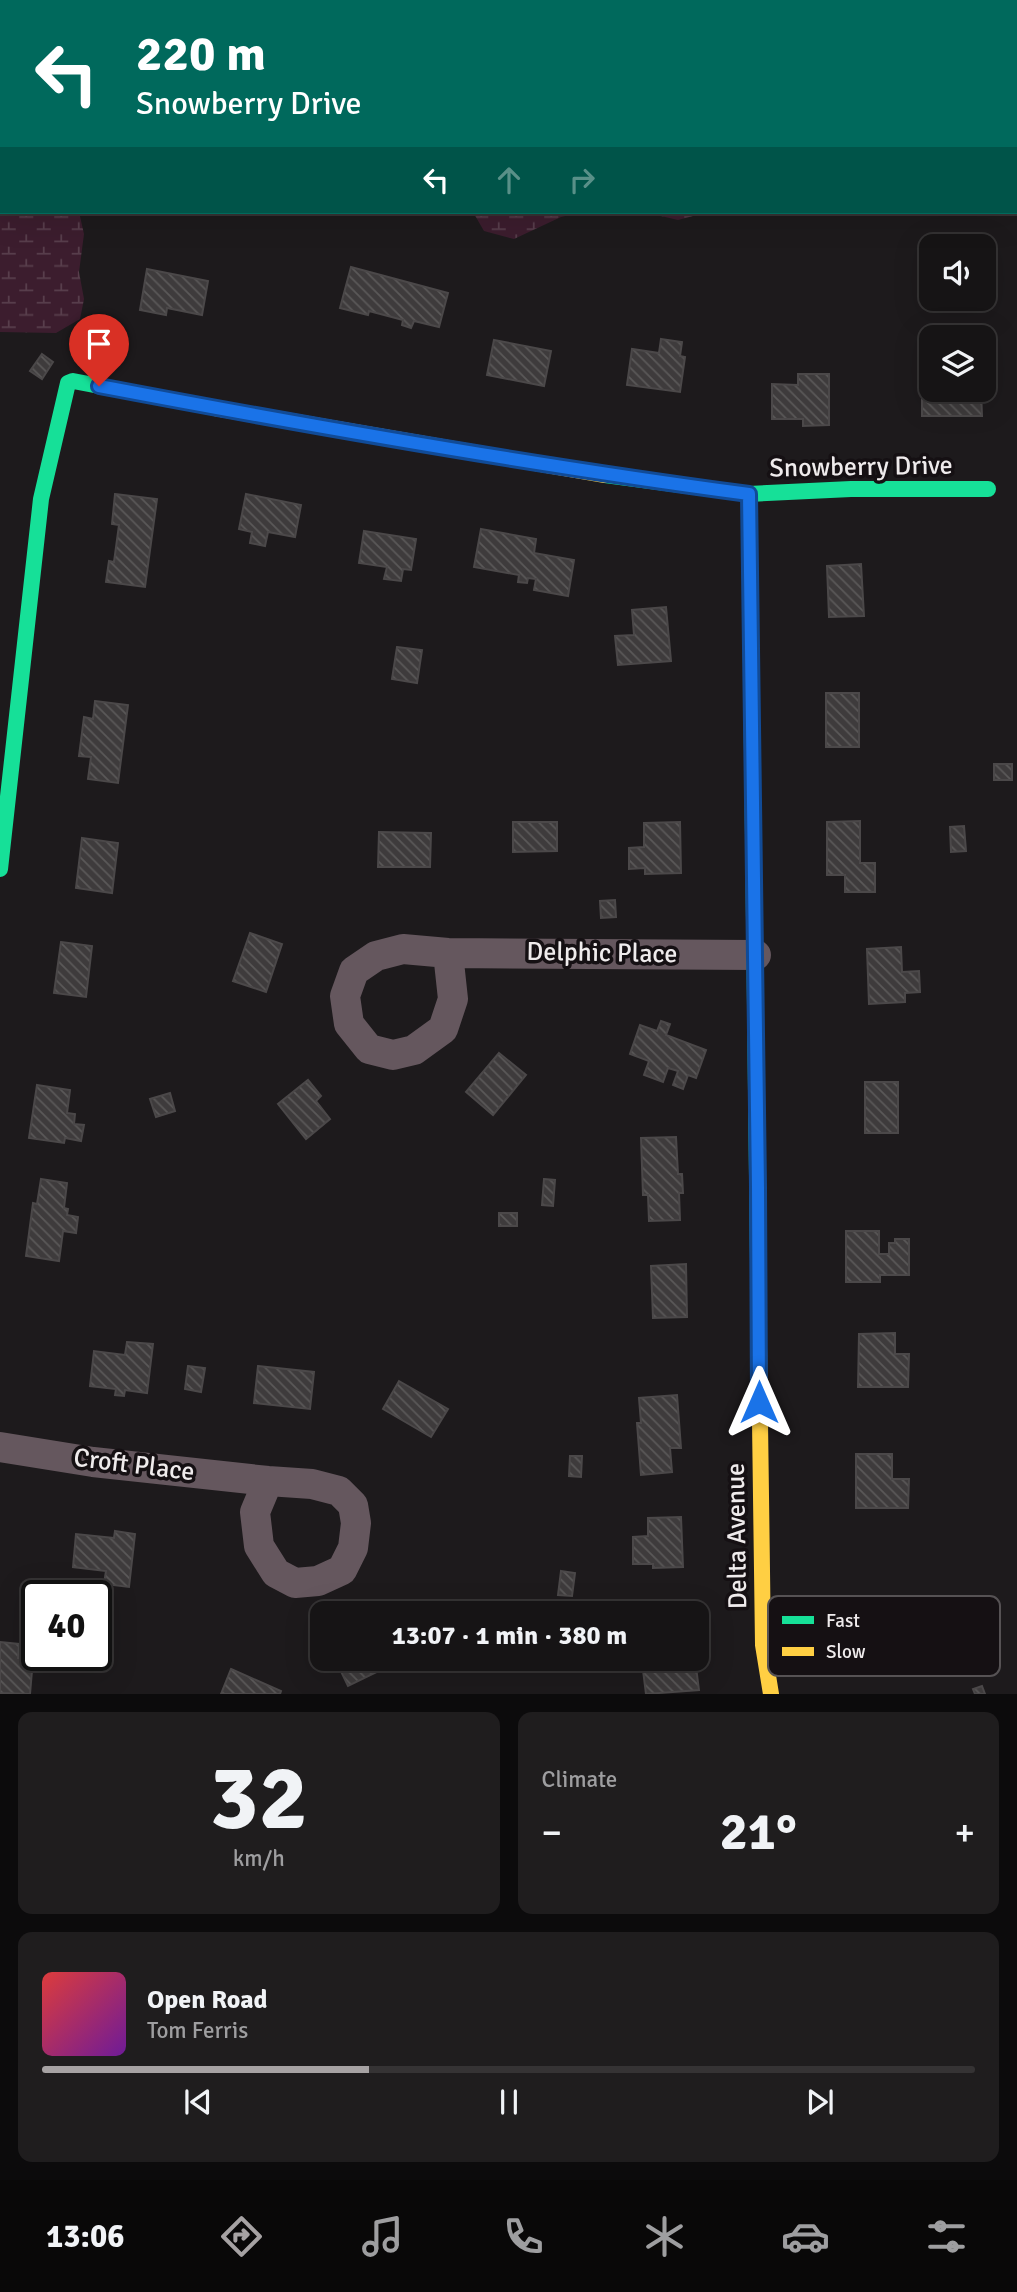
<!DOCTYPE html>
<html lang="en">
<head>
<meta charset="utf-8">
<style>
  body { margin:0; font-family:Signika,sans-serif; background:#1f1d1e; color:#f1f3f6; height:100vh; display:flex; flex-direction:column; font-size:26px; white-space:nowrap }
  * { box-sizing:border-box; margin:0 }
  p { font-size:23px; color:#9e9ea0 }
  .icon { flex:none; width:38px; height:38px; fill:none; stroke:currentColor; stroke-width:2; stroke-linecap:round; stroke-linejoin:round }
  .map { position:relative; height:1694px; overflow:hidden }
  .panel { display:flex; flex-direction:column; gap:18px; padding:18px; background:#0c0b0c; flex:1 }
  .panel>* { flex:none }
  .top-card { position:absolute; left:0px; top:0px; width:1018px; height:214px; box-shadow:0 7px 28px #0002,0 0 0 2px #353334; background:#00695c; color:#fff; overflow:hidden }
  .fabs { position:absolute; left:919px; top:234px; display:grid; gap:14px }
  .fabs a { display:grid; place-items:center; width:77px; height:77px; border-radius:14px; background:#161415; box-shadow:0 7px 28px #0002,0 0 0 2px #353334; font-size:35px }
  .speed { position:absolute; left:21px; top:1580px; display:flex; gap:14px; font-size:35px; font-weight:700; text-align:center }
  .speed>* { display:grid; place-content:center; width:91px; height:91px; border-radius:50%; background:#161415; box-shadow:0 7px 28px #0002,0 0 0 2px #353334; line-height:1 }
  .speed .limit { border:4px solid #111; border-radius:10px; background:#fff; color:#111 }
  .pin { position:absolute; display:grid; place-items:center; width:60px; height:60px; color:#fff; margin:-72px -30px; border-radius:50% 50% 50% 0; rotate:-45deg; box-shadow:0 0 7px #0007 }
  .pin .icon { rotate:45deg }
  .me { position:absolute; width:77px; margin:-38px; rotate:0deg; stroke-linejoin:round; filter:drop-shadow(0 0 5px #0008) }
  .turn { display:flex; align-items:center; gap:24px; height:147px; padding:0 21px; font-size:32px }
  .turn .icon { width:91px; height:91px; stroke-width:2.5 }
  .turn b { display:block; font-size:49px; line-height:60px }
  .lanes { display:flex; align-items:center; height:66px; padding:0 21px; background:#0003; justify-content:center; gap:35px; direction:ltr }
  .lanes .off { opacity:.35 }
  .big { font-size:52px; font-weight:700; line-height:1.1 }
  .panel .card { flex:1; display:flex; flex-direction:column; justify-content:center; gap:10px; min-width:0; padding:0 24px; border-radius:14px; background:#1f1d1e }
  .panel .dial { align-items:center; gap:0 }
  .dial b { font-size:91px; line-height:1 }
  .song { display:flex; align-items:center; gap:21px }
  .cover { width:84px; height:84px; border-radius:10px; background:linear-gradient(135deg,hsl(0 70% 55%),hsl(280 70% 35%)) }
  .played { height:7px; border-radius:4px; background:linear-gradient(90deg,#a6a2a3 35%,#353334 35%) }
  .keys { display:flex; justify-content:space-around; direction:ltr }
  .heat { display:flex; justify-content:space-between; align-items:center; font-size:38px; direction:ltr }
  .panel .tiles { flex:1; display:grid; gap:18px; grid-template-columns:1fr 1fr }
  .card:last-child { grid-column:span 2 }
  .trip { position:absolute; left:310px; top:1601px; width:399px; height:70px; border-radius:14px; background:#161415; box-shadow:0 7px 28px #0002,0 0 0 2px #353334; font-weight:700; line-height:70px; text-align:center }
  .menu { display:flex; height:112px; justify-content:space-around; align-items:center; background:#090808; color:#9e9ea0 }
  .menu .icon { width:49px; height:49px }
  .menu .current { color:#a6a2a3 }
  .menu b { font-size:32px; color:#f1f3f6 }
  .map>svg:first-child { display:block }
  .wetland { fill:url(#wetland-marsh) }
  .building { fill:url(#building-back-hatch); stroke:#4b4849; stroke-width:2 }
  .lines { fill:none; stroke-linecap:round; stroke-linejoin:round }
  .street { stroke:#65575e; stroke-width:30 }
  .fast { stroke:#16e098; stroke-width:16 }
  .slow { stroke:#ffcf43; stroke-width:16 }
  .route-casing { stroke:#114b97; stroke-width:18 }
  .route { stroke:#1a73e8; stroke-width:12 }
  .labels { text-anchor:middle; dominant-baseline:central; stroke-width:7; stroke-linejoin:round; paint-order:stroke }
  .street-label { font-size:26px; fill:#efebec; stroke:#151013 }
  .key { fill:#151013; stroke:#565254; stroke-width:2 }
  .key-label { font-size:19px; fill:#efebec }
</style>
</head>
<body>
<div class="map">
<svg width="1017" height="1694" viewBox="0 0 1017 1694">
  <defs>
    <pattern id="wetland-marsh" width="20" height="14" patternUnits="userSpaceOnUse" patternTransform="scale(1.75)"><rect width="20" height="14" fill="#3c1d2e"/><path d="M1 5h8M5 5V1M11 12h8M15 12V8" fill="none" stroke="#583e4c"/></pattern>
    <pattern id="building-back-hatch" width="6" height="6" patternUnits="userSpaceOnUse" patternTransform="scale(1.75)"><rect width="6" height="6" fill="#3e3b3c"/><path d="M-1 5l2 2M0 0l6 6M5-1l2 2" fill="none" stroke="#5a5858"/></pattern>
  </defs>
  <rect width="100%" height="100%" fill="#1d1a1c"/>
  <g class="wetland">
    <path d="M0,0H70L2,2V212H79L84,234L79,272L84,299L80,319L56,333L0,332Z"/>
    <path d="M442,0H817L443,2Z"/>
    <path d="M473,212H582L561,217L514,239L484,231Z"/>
    <path d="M644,212H708L678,220Z"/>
  </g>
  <g class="building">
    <path d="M351,267L448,293L439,327L414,321L411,328L402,325L403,320L369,311L368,315L340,308Z"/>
    <path d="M147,269L208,281L202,315L167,308L166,315L140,310Z"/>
    <path d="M661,339L682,342L680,356L685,357L680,392L627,385L632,349L659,353Z"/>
    <path d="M494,340L551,351L544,386L487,375Z"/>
    <path d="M42,354L53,362L42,379L30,371Z"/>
    <path d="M798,374H829V425L803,426V419H772V384L798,385Z"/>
    <path d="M922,380H931V390H981L982,416H922Z"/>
    <path d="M115,494L157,499L145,587L106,582L109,561L114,562L119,525L112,524Z"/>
    <path d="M246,494L301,505L295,537L268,532L265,546L250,543L252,532L239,529Z"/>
    <path d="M481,529L536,539L534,553L574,560L568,596L534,590L536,579L528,578L527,583L518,582L519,575L474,567Z"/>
    <path d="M364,531L416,539L411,570L403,569L401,581L384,579L387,567L359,563Z"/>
    <path d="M861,564L864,616L829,617L827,566Z"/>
    <path d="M666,607L671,661L618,665L615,636L634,635L632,610Z"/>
    <path d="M397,647L422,650L417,683L392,679Z"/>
    <rect x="826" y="693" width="33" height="54"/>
    <path d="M95,701L128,705L118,783L88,779L91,757L79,756L84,717L93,719Z"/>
    <rect x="994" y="764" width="18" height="16"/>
    <path d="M860,821V863H875V892H845V875H827V822Z"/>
    <path d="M513,822H557V851L513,852Z"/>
    <path d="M680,822L681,873L645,874V868L629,869V848L644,847V823Z"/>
    <path d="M964,826L966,851L951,852L950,827Z"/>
    <path d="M379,832L431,833L430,867H378Z"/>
    <path d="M82,838L118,843L112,893L76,888Z"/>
    <path d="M615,900L616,917L601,918L600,901Z"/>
    <path d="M250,933L282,944L266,992L233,981Z"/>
    <path d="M61,942L92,946L86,997L54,993Z"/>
    <path d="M901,947L902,972L919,971L920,992L905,993V1002L869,1004L867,949Z"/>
    <path d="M661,1021L670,1024L666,1035L706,1050L696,1078L688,1075L683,1089L673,1085L678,1071L668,1068L663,1082L644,1075L649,1061L630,1054L640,1025L657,1031Z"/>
    <path d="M499,1053L526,1075L493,1115L466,1092Z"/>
    <path d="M308,1080L321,1096L316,1101L330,1119L306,1139L278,1104Z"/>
    <rect x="865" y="1082" width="33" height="51"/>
    <path d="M37,1085L70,1090L67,1113L75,1114L74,1124L84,1125L81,1141L65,1138L64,1143L29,1138Z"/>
    <path d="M170,1093L175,1111L156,1117L150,1099Z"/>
    <path d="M676,1137L678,1174H682L683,1193H679L680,1220L649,1221L648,1195H643L641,1138Z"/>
    <path d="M41,1179L67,1183L64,1208L68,1209L67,1215L78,1217L76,1233L63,1231L59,1261L26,1256L33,1203L37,1204Z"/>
    <path d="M544,1179L555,1180L553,1206L542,1205Z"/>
    <rect x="499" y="1213" width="18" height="13"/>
    <path d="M846,1231H879V1254H889V1243H895V1239H909V1275H880V1282H846Z"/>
    <path d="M686,1264L687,1317L653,1318L651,1266Z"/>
    <path d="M895,1333V1354H909L908,1387H858L859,1334Z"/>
    <path d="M127,1342L153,1344L147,1393L125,1390L124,1396L115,1395L116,1389L90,1386L94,1351L125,1355Z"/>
    <path d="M188,1366L205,1368L201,1392L185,1389Z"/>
    <path d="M258,1366L314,1372L310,1409L254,1403Z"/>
    <path d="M399,1381L448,1409L431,1437L383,1409Z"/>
    <path d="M677,1395L681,1448H670L672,1472L641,1475L637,1423H641L639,1398Z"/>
    <path d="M856,1454H892V1479H909L908,1508H856Z"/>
    <path d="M570,1456H582L581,1477L569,1476Z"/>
    <path d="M681,1517L683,1567L653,1568V1564H633V1537L648,1536V1518Z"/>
    <path d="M115,1531L135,1534L129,1587L104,1584L106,1571L73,1567L76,1534L114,1538Z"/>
    <path d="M561,1571L575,1573L572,1596L558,1595Z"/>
    <path d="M0,1642L19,1644L18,1658L33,1659L30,1694L0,1693Z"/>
    <path d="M335,1659H390L393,1664L348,1686Z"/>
    <path d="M661,1659H695L699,1690L646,1694L643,1670L662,1667Z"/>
    <path d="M231,1669L281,1691L280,1694H221Z"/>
    <path d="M982,1686L985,1694H975L973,1689Z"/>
  </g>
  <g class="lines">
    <g class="street">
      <path d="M448,953L453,999L443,1029L414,1050L393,1055L369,1049L349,1024L345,996L354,971L376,956L403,949L448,953L756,955"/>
      <path d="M0,1447L93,1462L268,1481L312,1484L339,1491L353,1505L356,1523L353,1548L342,1570L318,1581L295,1583L276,1573L259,1546L255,1512L268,1481"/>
    </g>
    <g class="fast">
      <path d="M605,475L749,494L851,489H988"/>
      <path d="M749,494L759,1347"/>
      <path d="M0,869L41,499L68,383L73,381L215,408"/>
    </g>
    <g class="slow">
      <path d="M215,408L605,475"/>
      <path d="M759,1347L763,1645L771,1694"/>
    </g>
  </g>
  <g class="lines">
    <g class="route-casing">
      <path id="route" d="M99,386C315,427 531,465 749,494L758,1187L759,1402"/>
    </g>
    <use href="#route" class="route"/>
  </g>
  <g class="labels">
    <g class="street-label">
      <text transform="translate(861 467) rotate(-1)">Snowberry Drive</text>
      <text transform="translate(602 953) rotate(1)">Delphic Place</text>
      <text transform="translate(134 1465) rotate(7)">Croft Place</text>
      <text transform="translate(737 1536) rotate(-91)">Delta Avenue</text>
    </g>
  </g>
  <rect x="768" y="1596" width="232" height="80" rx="10" class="key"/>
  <rect x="782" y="1616" width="32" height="8" fill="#16e098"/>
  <rect x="782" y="1647" width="32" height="9" fill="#ffcf43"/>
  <g class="key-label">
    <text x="826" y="1627">Fast</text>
    <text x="826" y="1658">Slow</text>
  </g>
</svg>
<div class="fabs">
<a><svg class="icon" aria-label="sound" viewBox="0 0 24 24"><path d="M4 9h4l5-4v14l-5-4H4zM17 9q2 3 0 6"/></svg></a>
<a><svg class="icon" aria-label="layers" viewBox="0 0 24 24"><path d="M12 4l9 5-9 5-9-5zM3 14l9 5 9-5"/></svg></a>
</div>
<div class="speed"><div class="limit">40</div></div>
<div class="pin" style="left:99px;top:386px;background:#d93025"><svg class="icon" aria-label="arrive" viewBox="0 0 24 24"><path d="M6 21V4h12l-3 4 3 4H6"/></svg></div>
<svg class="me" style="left:759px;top:1402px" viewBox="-20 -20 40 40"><path d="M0-17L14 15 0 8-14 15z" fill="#1a73e8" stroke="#fff" stroke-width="4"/></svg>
<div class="trip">13:07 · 1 min · 380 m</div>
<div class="top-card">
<div class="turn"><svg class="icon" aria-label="left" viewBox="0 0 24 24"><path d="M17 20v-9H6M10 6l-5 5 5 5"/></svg><div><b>220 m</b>Snowberry Drive</div></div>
<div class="lanes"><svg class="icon" aria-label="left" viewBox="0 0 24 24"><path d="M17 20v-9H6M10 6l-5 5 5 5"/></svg><svg class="icon off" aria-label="ahead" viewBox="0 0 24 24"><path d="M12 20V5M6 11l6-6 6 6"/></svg><svg class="icon off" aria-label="right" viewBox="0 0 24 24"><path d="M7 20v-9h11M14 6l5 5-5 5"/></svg></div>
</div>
</div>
<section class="panel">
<div class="tiles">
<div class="card dial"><b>32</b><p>km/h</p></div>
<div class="card"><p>Climate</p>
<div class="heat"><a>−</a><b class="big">21°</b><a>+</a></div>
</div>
<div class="card">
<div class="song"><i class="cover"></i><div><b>Open Road</b><p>Tom Ferris</p></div></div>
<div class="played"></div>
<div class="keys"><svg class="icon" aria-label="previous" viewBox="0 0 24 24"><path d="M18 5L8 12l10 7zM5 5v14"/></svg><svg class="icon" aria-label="pause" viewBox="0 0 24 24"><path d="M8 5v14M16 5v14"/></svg><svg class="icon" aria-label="next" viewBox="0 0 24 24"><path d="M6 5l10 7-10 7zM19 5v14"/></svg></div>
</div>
</div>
</section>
<nav class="menu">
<b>13:06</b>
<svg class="icon current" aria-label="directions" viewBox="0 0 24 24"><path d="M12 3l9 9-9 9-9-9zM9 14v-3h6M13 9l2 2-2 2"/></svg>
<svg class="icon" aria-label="music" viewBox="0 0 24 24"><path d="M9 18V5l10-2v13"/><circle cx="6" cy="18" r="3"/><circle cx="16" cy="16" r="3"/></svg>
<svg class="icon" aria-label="phone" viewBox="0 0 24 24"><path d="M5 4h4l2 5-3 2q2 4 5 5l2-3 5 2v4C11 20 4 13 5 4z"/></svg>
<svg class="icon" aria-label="climate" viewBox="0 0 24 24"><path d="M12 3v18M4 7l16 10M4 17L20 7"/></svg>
<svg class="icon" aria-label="car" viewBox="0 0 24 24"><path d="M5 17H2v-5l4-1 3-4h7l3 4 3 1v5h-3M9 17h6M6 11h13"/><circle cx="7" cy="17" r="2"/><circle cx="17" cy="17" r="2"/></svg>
<svg class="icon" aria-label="filters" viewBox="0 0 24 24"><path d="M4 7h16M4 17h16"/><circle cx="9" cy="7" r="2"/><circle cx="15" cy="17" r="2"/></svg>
</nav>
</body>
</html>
